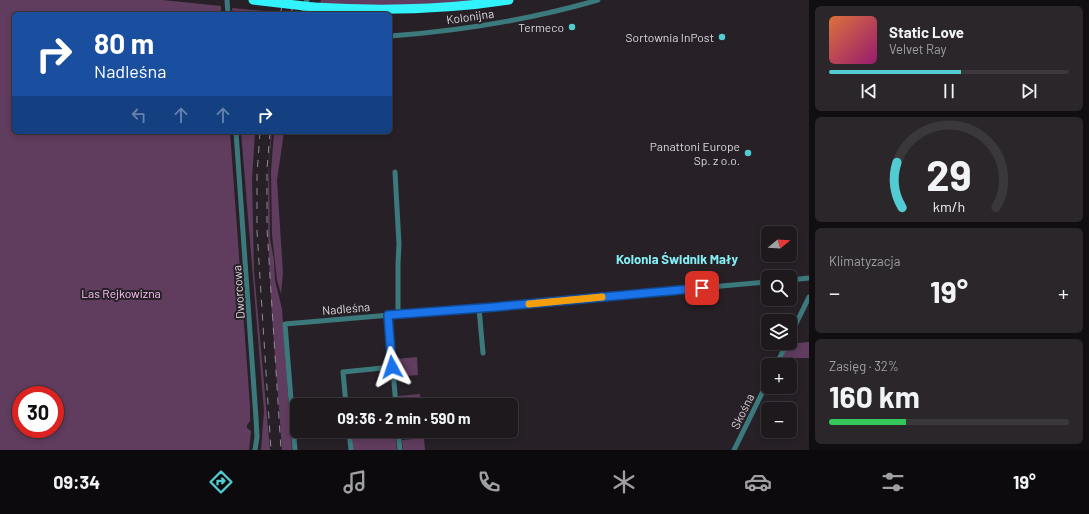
<!DOCTYPE html>
<html lang="pl">
<head>
<meta charset="utf-8">
<style>
  body { margin:0; font-family:Barlow,sans-serif; background:#2a262a; color:#f1f3f6; height:100vh; display:flex; flex-direction:column; font-size:15px; white-space:nowrap }
  * { box-sizing:border-box; margin:0 }
  p { font-size:13px; color:#a0a0a4 }
  .icon { flex:none; width:22px; height:22px; fill:none; stroke:currentColor; stroke-width:2; stroke-linecap:round; stroke-linejoin:round }
  .map { position:relative; flex:1; overflow:hidden }
  .details { display:flex; flex-direction:column; gap:6px; padding:6px; background:#100e10; width:280px }
  .details>* { flex:none }
  .guide { position:absolute; left:12px; top:12px; width:380px; height:122px; border-radius:6px; box-shadow:0 2px 6px #0003,0 0 0 1px #3b383b; background:#1a4fa0; color:#fff; overflow:hidden }
  .needle { width:26px; rotate:72deg }
  .fabs { position:absolute; left:761px; top:226px; display:grid; gap:8px }
  .fabs a { display:grid; place-items:center; width:36px; height:36px; border-radius:6px; background:#1d191d; box-shadow:0 2px 6px #0003,0 0 0 1px #3b383b; font-size:20px }
  .speed { position:absolute; left:12px; top:386px; display:flex; gap:8px; font-size:20px; font-weight:700; text-align:center }
  .speed>* { display:grid; place-content:center; width:52px; height:52px; border-radius:50%; background:#1d191d; box-shadow:0 2px 6px #0003,0 0 0 1px #3b383b; line-height:1 }
  .speed .limit { border:6px solid #d22; background:#fff; color:#111 }
  .pin { position:absolute; display:grid; place-items:center; width:34px; height:34px; color:#fff; margin:-17px; border-radius:8px; box-shadow:0 2px 6px #0006 }
  .me { position:absolute; width:44px; margin:-22px; rotate:355deg; stroke-linejoin:round; filter:drop-shadow(0 0 3px #0008) }
  .turn { display:flex; align-items:center; gap:14px; height:84px; padding:0 16px; font-size:18px }
  .turn .icon { width:52px; height:52px; stroke-width:2.5 }
  .turn b { display:block; font-size:28px; line-height:34px }
  .lanes { display:flex; align-items:center; height:38px; padding:0 16px; background:#0003; justify-content:center; gap:20px; direction:ltr }
  .lanes .off { opacity:.35 }
  .big { font-size:30px; font-weight:700; line-height:1.1 }
  .details .widget { flex:1; display:flex; flex-direction:column; justify-content:center; gap:6px; min-width:0; padding:0 14px; border-radius:6px; background:#2a262a }
  .details .dial { align-items:center; gap:0 }
  .dial svg { height:104px; overflow:visible; fill:none; stroke:#3b383b; stroke-width:7; stroke-linecap:round; text-anchor:middle }
  .dial text { fill:#f1f3f6; stroke:none }
  .song { display:flex; align-items:center; gap:12px }
  .cover { width:48px; height:48px; border-radius:6px; background:linear-gradient(135deg,hsl(20 70% 55%),hsl(320 70% 35%)) }
  .played { height:4px; border-radius:2px; background:linear-gradient(90deg,#51ccd2 55%,#3b383b 55%) }
  .keys { display:flex; justify-content:space-around; direction:ltr }
  .heat { display:flex; justify-content:space-between; align-items:center; font-size:22px; direction:ltr }
  .charge { height:6px; border-radius:3px; background:linear-gradient(90deg,#34c759 32%,#3b383b 0) }
  .trip { position:absolute; left:290px; top:398px; width:228px; height:40px; border-radius:6px; background:#1d191d; box-shadow:0 2px 6px #0003,0 0 0 1px #3b383b; font-weight:700; line-height:40px; text-align:center }
  .menu { display:flex; height:64px; justify-content:space-around; align-items:center; background:#0c0a0c; color:#a0a0a4 }
  .menu .icon { width:28px; height:28px }
  .menu .selected { color:#51ccd2 }
  .menu b { font-size:18px; color:#f1f3f6 }
  main { display:flex; flex:1; min-height:0 }
  .map>svg:first-child { display:block }
  .green { fill:#603c5e; fill-rule:evenodd }
  .lines { fill:none; stroke-linecap:round; stroke-linejoin:round }
  .street { stroke:#3b797c; stroke-width:5 }
  .highway { stroke:#32f3fb; stroke-width:9 }
  .rail { stroke:#918c91; stroke-width:1; stroke-dasharray:7 7; stroke-linecap:butt }
  .highway-bridge { stroke:#32f3fb; stroke-width:9 }
  .route-casing { stroke:#114b97; stroke-width:10 }
  .route { stroke:#1a73e8; stroke-width:7 }
  .slow { stroke:#f59e0b; stroke-width:7 }
  .poi-dot { fill:#51ccd2; stroke:#272127; stroke-width:1.5 }
  .labels { text-anchor:middle; dominant-baseline:central; stroke-width:4; stroke-linejoin:round; paint-order:stroke }
  .street-label { font-size:12px; fill:#dbd7db; stroke:#272127 }
  .poi-label { font-size:12px; fill:#dbd7db; stroke:#272127; text-anchor:end }
  .park-label { font-size:12px; fill:#fac3f5; stroke:#272127 }
  .neighbourhood-label { font-size:13px; font-weight:bold; fill:#84eff5; stroke:#272127 }
</style>
</head>
<body>
<main>
<div class="map">
<svg width="809" height="450" viewBox="0 0 809 450">
  <rect width="100%" height="100%" fill="#272127"/>
  <g class="green">
    <path d="M0,0H163L221,6V14H14V132H230L250,406V421L247,425V428L251,431L249,450H0ZM21,395H55V429H21Z"/>
    <path d="M321,0H489L449,4L374,7L320,3Z"/>
    <path d="M232,8L277,12L276,14H233Z"/>
    <path d="M241,132H257L255,133L252,179L254,271L270,450H261L264,411Z"/>
    <path d="M271,132H272L269,164L270,239L274,260L275,280L282,309L292,450H282C275,345 262,237 271,132Z"/>
    <path d="M274,132H284L277,180L283,273L281,294L277,280L272,235L271,171Z"/>
    <path d="M809,342V358H782L788,344Z"/>
    <path d="M417,357L418,375L396,377L395,359Z"/>
    <path d="M420,394L421,405H399L398,396Z"/>
    <path d="M395,432L397,450H353L352,436Z"/>
    <path d="M424,438L425,450H403L402,440Z"/>
  </g>
  <g class="lines">
    <g class="street">
      <path d="M227,0L228,14"/>
      <path d="M303,14L307,0"/>
      <path d="M390,36C459,31 532,19 598,0"/>
      <path d="M236,132L256,418L257,437L255,450"/>
      <path d="M395,172L399,244L398,264V314"/>
      <path d="M790,280L809,278"/>
      <path d="M479,308L483,353"/>
      <path d="M388,315L396,405"/>
      <path d="M790,336L809,297"/>
      <path d="M776,365L787,343"/>
      <path d="M346,405L343,372L392,367"/>
      <path d="M349,431L351,450"/>
      <path d="M398,431L400,450"/>
      <path d="M295,450L285,324C446,310 607,297 768,282"/>
      <path d="M734,450L768,381"/>
    </g>
    <path class="highway" d="M313,7C378,11 444,10 509,0"/>
    <g class="rail">
      <path d="M280,14L284,0"/>
      <path d="M291,14L294,0"/>
      <path d="M260,132L257,175V231L271,450"/>
      <path d="M270,132L267,169V228L281,450"/>
    </g>
    <path class="highway-bridge" d="M253,0L313,7"/>
  </g>
  <g class="lines">
    <g class="route-casing">
      <path id="route" d="M392,367L388,315L495,307L702,288"/>
    </g>
    <use href="#route" class="route"/>
    <path class="slow" d="M529,304L602,297"/>
  </g>
  <g class="poi-dot">
    <circle cx="572" cy="27" r="4"/>
    <circle cx="722" cy="37" r="4"/>
    <circle cx="748" cy="153" r="4"/>
  </g>
  <g class="labels">
    <g class="street-label">
      <text transform="translate(470 16) rotate(-8)">Kolonijna</text>
      <text transform="translate(238 292) rotate(-94)">Dworcowa</text>
      <text transform="translate(346 308) rotate(-5)">Nadleśna</text>
      <text transform="translate(742 411) rotate(-64)">Skośna</text>
    </g>
    <g class="poi-label">
      <text x="564" y="27">Termeco</text>
      <text x="714" y="37">Sortownia InPost</text>
      <text x="740" y="146">Panattoni Europe<tspan x="740" dy="14">Sp. z o.o.</tspan></text>
    </g>
    <g class="park-label">
      <text x="121" y="293">Las Rejkowizna</text>
    </g>
    <g class="neighbourhood-label">
      <text x="677" y="259">Kolonia Świdnik Mały</text>
    </g>
  </g>
</svg>
<div class="fabs">
<a><svg class="needle" viewBox="-14 -14 28 28"><path d="M0-13l5 13h-10z" fill="#e53935"/><path d="M0 13l5-13h-10z" fill="#a0a0a4"/></svg></a>
<a><svg class="icon" aria-label="search" viewBox="0 0 24 24"><circle cx="10" cy="10" r="6"/><path d="M15 15l6 6"/></svg></a>
<a><svg class="icon" aria-label="layers" viewBox="0 0 24 24"><path d="M12 4l9 5-9 5-9-5zM3 14l9 5 9-5"/></svg></a>
<a>+</a>
<a>−</a>
</div>
<div class="speed"><div class="limit">30</div></div>
<div class="pin" style="left:702px;top:288px;background:#d93025"><svg class="icon" aria-label="arrive" viewBox="0 0 24 24"><path d="M6 21V4h12l-3 4 3 4H6"/></svg></div>
<svg class="me" style="left:392px;top:367px" viewBox="-20 -20 40 40"><path d="M0-17L14 15 0 8-14 15z" fill="#1a73e8" stroke="#fff" stroke-width="4"/></svg>
<div class="trip">09:36 · 2 min · 590 m</div>
<div class="guide">
<div class="turn"><svg class="icon" aria-label="right" viewBox="0 0 24 24"><path d="M7 20v-9h11M14 6l5 5-5 5"/></svg><div><b>80 m</b>Nadleśna</div></div>
<div class="lanes"><svg class="icon off" aria-label="left" viewBox="0 0 24 24"><path d="M17 20v-9H6M10 6l-5 5 5 5"/></svg><svg class="icon off" aria-label="ahead" viewBox="0 0 24 24"><path d="M12 20V5M6 11l6-6 6 6"/></svg><svg class="icon off" aria-label="ahead" viewBox="0 0 24 24"><path d="M12 20V5M6 11l6-6 6 6"/></svg><svg class="icon" aria-label="right" viewBox="0 0 24 24"><path d="M7 20v-9h11M14 6l5 5-5 5"/></svg></div>
</div>
</div>
<section class="details">
<div class="widget">
<div class="song"><i class="cover"></i><div><b>Static Love</b><p>Velvet Ray</p></div></div>
<div class="played"></div>
<div class="keys"><svg class="icon" aria-label="previous" viewBox="0 0 24 24"><path d="M18 5L8 12l10 7zM5 5v14"/></svg><svg class="icon" aria-label="pause" viewBox="0 0 24 24"><path d="M8 5v14M16 5v14"/></svg><svg class="icon" aria-label="next" viewBox="0 0 24 24"><path d="M6 5l10 7-10 7zM19 5v14"/></svg></div>
</div>
<div class="widget dial"><svg viewBox="0 0 100 80">
<path d="M14 69A42 42 0 1 1 86 69"/>
<path d="M14 69A42 42 0 0 1 10 34" stroke="#51ccd2"/>
<text x="50" y="56" font-size="32" font-weight="700">29</text>
<text x="50" y="72" font-size="11">km/h</text>
</svg></div>
<div class="widget"><p>Klimatyzacja</p>
<div class="heat"><a>−</a><b class="big">19°</b><a>+</a></div>
</div>
<div class="widget"><p>Zasięg · 32%</p><b class="big">160 km</b><div class="charge"></div></div>
</section>
</main>
<nav class="menu">
<b>09:34</b>
<svg class="icon selected" aria-label="directions" viewBox="0 0 24 24"><path d="M12 3l9 9-9 9-9-9zM9 14v-3h6M13 9l2 2-2 2"/></svg>
<svg class="icon" aria-label="music" viewBox="0 0 24 24"><path d="M9 18V5l10-2v13"/><circle cx="6" cy="18" r="3"/><circle cx="16" cy="16" r="3"/></svg>
<svg class="icon" aria-label="phone" viewBox="0 0 24 24"><path d="M5 4h4l2 5-3 2q2 4 5 5l2-3 5 2v4C11 20 4 13 5 4z"/></svg>
<svg class="icon" aria-label="climate" viewBox="0 0 24 24"><path d="M12 3v18M4 7l16 10M4 17L20 7"/></svg>
<svg class="icon" aria-label="car" viewBox="0 0 24 24"><path d="M5 17H2v-5l4-1 3-4h7l3 4 3 1v5h-3M9 17h6M6 11h13"/><circle cx="7" cy="17" r="2"/><circle cx="17" cy="17" r="2"/></svg>
<svg class="icon" aria-label="filters" viewBox="0 0 24 24"><path d="M4 7h16M4 17h16"/><circle cx="9" cy="7" r="2"/><circle cx="15" cy="17" r="2"/></svg>
<b>19°</b>
</nav>
</body>
</html>
